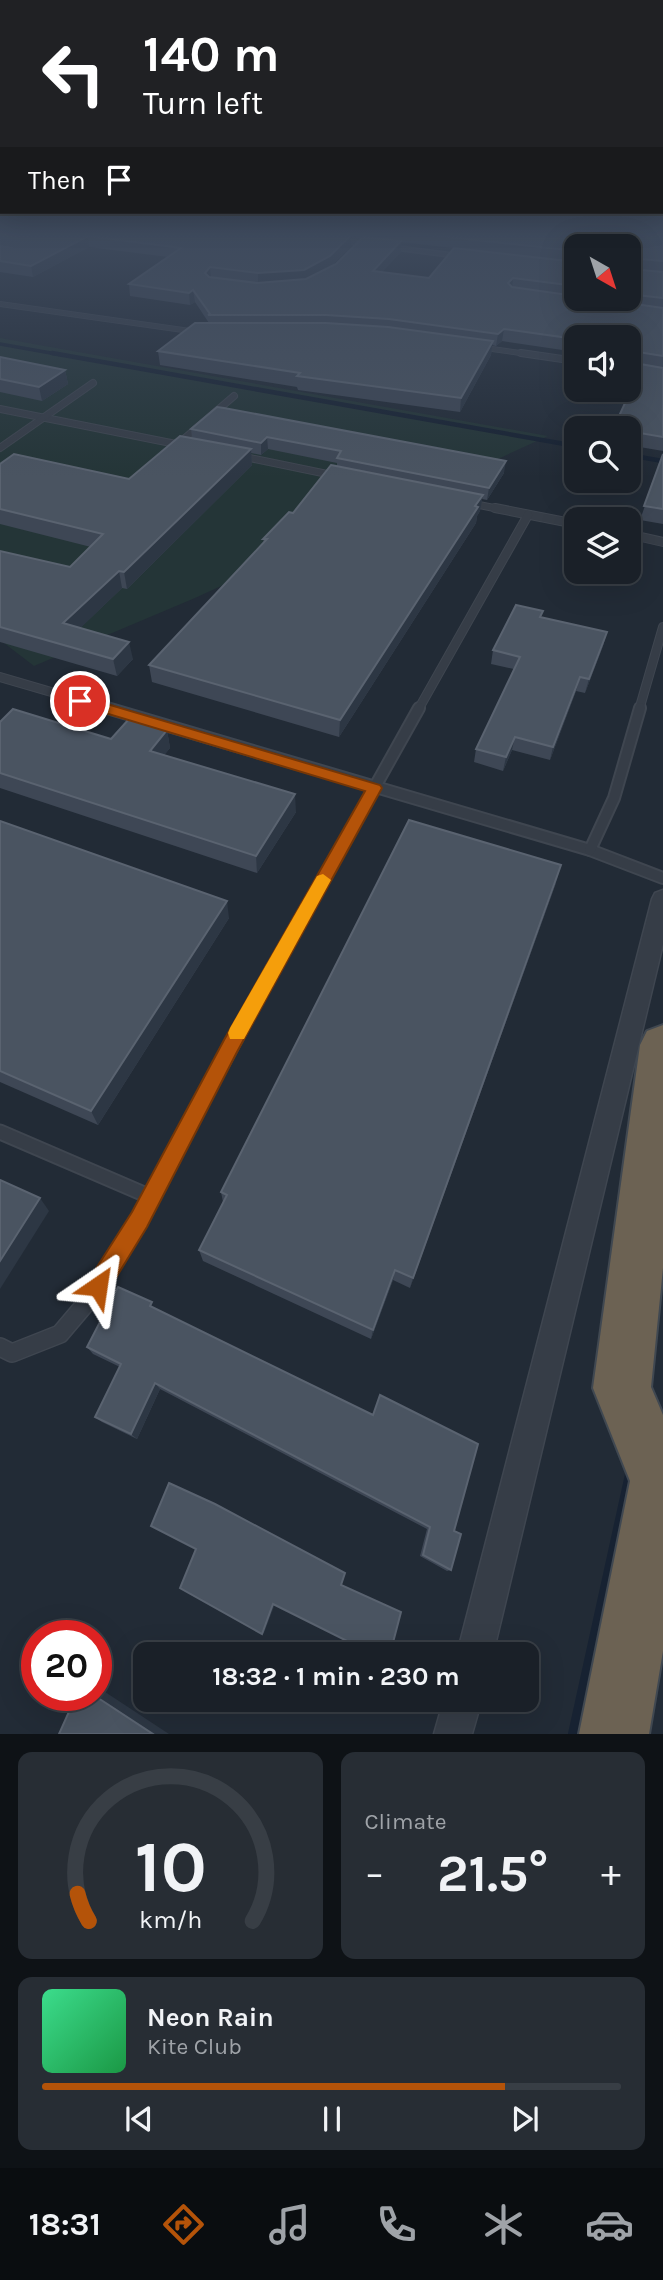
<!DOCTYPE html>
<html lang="en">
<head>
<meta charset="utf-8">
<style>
  body { margin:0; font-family:Karla,sans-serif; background:#272d34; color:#f1f3f6; height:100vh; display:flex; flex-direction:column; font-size:26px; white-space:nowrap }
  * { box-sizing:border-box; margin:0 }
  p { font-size:23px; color:#9fa3a8 }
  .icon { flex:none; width:38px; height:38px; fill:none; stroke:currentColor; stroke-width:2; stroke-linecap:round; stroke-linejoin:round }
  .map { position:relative; height:1734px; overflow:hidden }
  .details { display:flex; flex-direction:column; gap:18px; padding:18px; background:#0e1216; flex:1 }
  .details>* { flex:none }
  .banner { position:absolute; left:0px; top:0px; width:663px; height:214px; box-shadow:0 7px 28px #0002,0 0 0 2px #383e45; background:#202124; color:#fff; overflow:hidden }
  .needle { width:46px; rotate:141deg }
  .buttons { position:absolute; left:564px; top:234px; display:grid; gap:14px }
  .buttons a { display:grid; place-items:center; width:77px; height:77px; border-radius:14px; background:#1a2028; box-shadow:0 7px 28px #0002,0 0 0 2px #383e45; font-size:35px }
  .speed { position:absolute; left:21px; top:1620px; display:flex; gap:14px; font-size:35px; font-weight:700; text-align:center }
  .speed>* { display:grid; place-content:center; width:91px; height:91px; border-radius:50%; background:#1a2028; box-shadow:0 7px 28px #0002,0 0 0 2px #383e45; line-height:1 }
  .speed .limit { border:10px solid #d22; background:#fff; color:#111 }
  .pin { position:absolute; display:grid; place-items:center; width:60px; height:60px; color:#fff; margin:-30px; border:4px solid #fff; border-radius:50%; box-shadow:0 2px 7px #0007 }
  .me { position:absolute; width:77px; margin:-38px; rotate:32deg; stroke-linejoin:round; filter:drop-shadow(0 0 5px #0008) }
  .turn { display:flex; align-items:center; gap:24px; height:147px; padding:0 28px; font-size:32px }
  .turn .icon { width:91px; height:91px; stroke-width:2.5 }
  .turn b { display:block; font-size:49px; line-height:60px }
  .then { display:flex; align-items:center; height:66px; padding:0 28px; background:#0003; gap:14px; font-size:26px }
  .big { font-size:52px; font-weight:700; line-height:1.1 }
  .details .widget { flex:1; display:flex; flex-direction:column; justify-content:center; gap:10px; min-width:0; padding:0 24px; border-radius:14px; background:#272d34 }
  .details .dial { align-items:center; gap:0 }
  .dial svg { height:182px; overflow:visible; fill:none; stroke:#383e45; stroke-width:7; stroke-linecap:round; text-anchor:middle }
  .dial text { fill:#f1f3f6; stroke:none }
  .song { display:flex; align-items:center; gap:21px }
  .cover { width:84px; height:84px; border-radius:10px; background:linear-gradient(135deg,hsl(150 70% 55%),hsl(140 70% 35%)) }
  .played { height:7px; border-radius:4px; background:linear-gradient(90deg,#b45309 80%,#383e45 80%) }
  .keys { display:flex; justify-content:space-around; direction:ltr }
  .heat { display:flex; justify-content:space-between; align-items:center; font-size:38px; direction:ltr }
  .details .tiles { flex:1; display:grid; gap:18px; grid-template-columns:1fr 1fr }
  .widget:last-child { grid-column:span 2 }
  .trip { position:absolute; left:133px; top:1642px; width:406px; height:70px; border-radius:14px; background:#1a2028; box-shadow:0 7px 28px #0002,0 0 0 2px #383e45; font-weight:700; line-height:70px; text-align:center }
  .tabs { display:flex; height:112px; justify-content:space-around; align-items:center; background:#0a0d10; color:#9fa3a8 }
  .tabs .icon { width:49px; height:49px }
  .tabs .on { color:#b45309 }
  .tabs b { font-size:32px; color:#f1f3f6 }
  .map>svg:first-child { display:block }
  .green { fill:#243537 }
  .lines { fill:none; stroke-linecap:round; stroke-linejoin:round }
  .stream-far2 { stroke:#172232; stroke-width:3.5 }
  .stream-far1 { stroke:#172232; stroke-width:4.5 }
  .stream { stroke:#172232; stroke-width:12 }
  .lane-far5-casing { stroke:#3f4650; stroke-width:6 }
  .lane-far4-casing { stroke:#3f4650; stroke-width:8 }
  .lane-far3-casing { stroke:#3f4650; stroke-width:10 }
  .lane-far2-casing { stroke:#3f4650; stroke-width:14 }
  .lane-far1-casing { stroke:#3f4650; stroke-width:17 }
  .lane-casing { stroke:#3f4650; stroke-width:20 }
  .street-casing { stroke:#3f4650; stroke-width:3 }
  .highway-casing { stroke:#404851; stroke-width:4 }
  .lane-far5 { stroke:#363d47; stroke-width:4.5 }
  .lane-far4 { stroke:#363d47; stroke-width:6 }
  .lane-far3 { stroke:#363d47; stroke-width:8 }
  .lane-far2 { stroke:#363d47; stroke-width:10 }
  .lane-far1 { stroke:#363d47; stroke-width:13 }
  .lane { stroke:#363d47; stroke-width:17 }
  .street { fill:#363d47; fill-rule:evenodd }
  .highway { fill:#6c6253; fill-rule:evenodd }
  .wall { fill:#3e4755; fill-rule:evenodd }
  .shaded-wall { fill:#2d3744 }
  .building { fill:#4a5461; stroke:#5a6370; stroke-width:2 }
  .route { fill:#b45309; stroke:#753606; stroke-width:2 }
  .slow { fill:#f59e0b }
</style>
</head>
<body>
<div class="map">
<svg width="663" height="1734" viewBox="0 0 663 1734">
  <rect width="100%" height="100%" fill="#222b36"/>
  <path class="green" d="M0,338L548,436L195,598L34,666L0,640Z"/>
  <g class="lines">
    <g class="stream-far2">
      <path d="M398,247L458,253"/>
      <path d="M0,344L62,355"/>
    </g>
    <g class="stream-far1">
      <path d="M52,353L576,446"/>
      <path d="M628,455L663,461"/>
    </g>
    <path class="stream" d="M574,1734L632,1470"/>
    <g class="lane-far5-casing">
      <g id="lane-far5">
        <path d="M0,304L197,332"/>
        <path d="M478,347L534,355"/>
      </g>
    </g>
    <g class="lane-far4-casing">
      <g id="lane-far4">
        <path d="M521,353L576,361"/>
        <path d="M0,409L186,446"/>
        <path d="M178,444L234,396"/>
        <path d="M0,448L93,383"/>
        <path d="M240,456L337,476"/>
        <path d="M469,503L504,510"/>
      </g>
    </g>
    <g class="lane-far3-casing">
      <g id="lane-far3">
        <path d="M495,508L576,524"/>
        <path d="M628,534L663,542"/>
        <path d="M0,677L113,710"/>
        <path d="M418,710L528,515"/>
        <path d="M639,710L663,627"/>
      </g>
    </g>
    <g class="lane-far2-casing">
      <g id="lane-far2">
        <path d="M107,708L590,850L663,878"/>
        <path d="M590,850L614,798L640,708"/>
        <path d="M273,969L419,708"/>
      </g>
    </g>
    <g class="lane-far1-casing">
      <g id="lane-far1">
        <path d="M0,1132L151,1197"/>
        <path d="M87,1303L139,1219L274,967"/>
      </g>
    </g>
    <g class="lane-casing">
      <path id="lane" d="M0,1347L12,1353L60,1334L88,1301"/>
    </g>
    <g class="street-casing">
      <g id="street">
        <path d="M276,234H302L480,257L476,260Z"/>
        <path d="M663,890V944L493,1654H457L652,899L655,893Z"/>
        <path d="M444,1699H482L472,1734H434Z"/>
      </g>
    </g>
    <g class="highway-casing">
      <path id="highway" d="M663,1025V1268L651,1387L663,1415V1651L649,1734H579L630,1481L593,1388L640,1045L647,1031Z"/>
    </g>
    <use href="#lane-far5" class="lane-far5"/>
    <use href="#lane-far4" class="lane-far4"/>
    <use href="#lane-far3" class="lane-far3"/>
    <use href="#lane-far2" class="lane-far2"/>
    <use href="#lane-far1" class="lane-far1"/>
    <use href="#lane" class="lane"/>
    <use href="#street" class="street"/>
    <use href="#highway" class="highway"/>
  </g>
  <g class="wall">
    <path d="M0,234H663V451L628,445V429L632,388L628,387V338H576V352L502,341L496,346L492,345L491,355L460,412L298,390L297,387L160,365L158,351L209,323L195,302L190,305L130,296L129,284L168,257L89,247L33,277L0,272ZM351,237L362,238L336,264L331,266L351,246ZM401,242L453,248L429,278L382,272L401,252ZM576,247H628V299H576Z"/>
    <path d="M0,357L65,370L68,384L42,401L0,392Z"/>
    <path d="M217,407L504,473L487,500L482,499L480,511L477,516L476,523L339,737L152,682L149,665L264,543L263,539L293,513L337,466V463L268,449L261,455L251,453L252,465L127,589L122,588L80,628L133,659L117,676L0,642V551L70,567L91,547L0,524V464L129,479L192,438L191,429Z"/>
    <path d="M663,454V524L640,520Z"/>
    <path d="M541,617L607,632L603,646L585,693L576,691L550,760L512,750L503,771L474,762L476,749L514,669L491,664L493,650Z"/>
    <path d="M0,722L111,739L167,730L170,748L164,755L296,812L257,873L0,788Z"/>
    <path d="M0,821L229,918L98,1125L0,1082Z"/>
    <path d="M556,883L410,1288L393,1280L371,1339L203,1261L199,1250L223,1202L221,1192Z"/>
    <path d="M156,1309L454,1531L451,1570L447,1571L420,1556L427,1529L160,1389L137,1439L102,1422L95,1417L120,1367L93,1354L87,1347Z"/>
  </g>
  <g class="shaded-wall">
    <path d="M351,235V246L330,267L304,281L258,285V273Z"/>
    <path d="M88,236L89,247L33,277L31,266Z"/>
    <path d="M401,241V252L372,282L373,271Z"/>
    <path d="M210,267L211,278L205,273Z"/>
    <path d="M513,278L512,289L508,283Z"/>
    <path d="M193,290L195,302L190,305L189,293Z"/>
    <path d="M504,329L502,341L496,346L498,334Z"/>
    <path d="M493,341L491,355L460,412L461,398Z"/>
    <path d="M632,351L629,363L628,364V353Z"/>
    <path d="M65,370L68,384L42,401L39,387Z"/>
    <path d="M267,437L268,449L261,455V443Z"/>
    <path d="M251,449L252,465L127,589L124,572Z"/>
    <path d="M506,461L504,473L487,500L489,488Z"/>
    <path d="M483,495L480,511L477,516L476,523L339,737L340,720Z"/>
    <path d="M119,571L122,588L68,640L63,623Z"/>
    <path d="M607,632L603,646L585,693L589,679Z"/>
    <path d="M129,642L133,659L117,676L113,659Z"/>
    <path d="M580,677L576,691L550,760L553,747Z"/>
    <path d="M167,730L170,748L154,768L150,751Z"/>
    <path d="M515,737L512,750L503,771L506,757Z"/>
    <path d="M295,794L296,812L257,873L256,856Z"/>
    <path d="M561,865L556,883L410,1288L413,1278Z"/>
    <path d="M227,901L229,918L98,1125L91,1111Z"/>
    <path d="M40,1198L49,1211L0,1289V1261Z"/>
    <path d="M395,1270L393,1280L371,1339L373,1330Z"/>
    <path d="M155,1383L160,1389L137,1439L131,1434Z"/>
    <path d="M273,1604H275L264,1633L262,1634Z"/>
    <path d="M96,1686L169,1734H153L95,1696H96Z"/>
  </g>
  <g class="building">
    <path d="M0,234H340L351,235L330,256L304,270L258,273L210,267L205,273L209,277L257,283L306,279L336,264L363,237L401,241L373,271L429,278L454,248L576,262V286L513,278L508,283L512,287L576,296V299H600L663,308V356L632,351L628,353V338H576V339L504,329L498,334L389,319L326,315H208L210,314L193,290L189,293L129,284L181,248L88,236L31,266L0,261Z"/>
    <path d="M420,234H663V261L629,258L630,269L663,272V298L628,294V247H576V251Z"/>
    <path d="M195,323H326L388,327L493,341L461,398L297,376L300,373L158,351Z"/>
    <path d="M0,357L65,370L39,387L0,379Z"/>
    <path d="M628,360L629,362L663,368V437L628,431V429H613L638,375L628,374Z"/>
    <path d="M217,407L224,408L506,461L489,488L337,458L341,451L267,437L261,443L191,429Z"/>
    <path d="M180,436L251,449L124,572L119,571L63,623L129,642L113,659L0,627V551L70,567L103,534L0,509V464L14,454L129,479Z"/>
    <path d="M663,454V509L644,506Z"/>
    <path d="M331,465L483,495L475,506L478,507L340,720L149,665L267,539H263L289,512L293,513Z"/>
    <path d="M516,605L543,611L540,617L607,632L589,679L580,677L553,747L515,737L506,757L476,749L520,657L493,650Z"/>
    <path d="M13,709L111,739L129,719L167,730L150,751L295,794L256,856L0,773V722Z"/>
    <path d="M409,820L561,865L413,1278L395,1270L373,1330L199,1250L227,1195L221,1192Z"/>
    <path d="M0,821L227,901L91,1111L0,1071Z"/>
    <path d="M0,1180L40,1198L0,1261Z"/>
    <path d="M118,1287L152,1302L150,1306L373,1415L380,1395L478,1444L454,1531L461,1534L451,1570L423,1555L430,1527L155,1383L131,1434L95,1417L121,1364L87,1347Z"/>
    <path d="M169,1483L215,1504L345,1573L341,1585L401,1612L390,1654H373L273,1604L262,1634L180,1588L196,1549L151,1526Z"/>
    <path d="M76,1696H95L153,1734H59Z"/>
  </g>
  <linearGradient id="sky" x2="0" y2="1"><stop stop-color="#13181e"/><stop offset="0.49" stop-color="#3e4a5d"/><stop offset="1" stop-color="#3e4a5d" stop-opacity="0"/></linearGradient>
  <rect width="663" height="477" fill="url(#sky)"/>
  <path class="route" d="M80,696L380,785L382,788L237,1052L147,1227L106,1294L98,1297L90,1294L87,1286L90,1278L132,1212L224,1040L365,791L75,704V698Z"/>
  <path class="slow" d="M323,874L331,880L244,1039H230L228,1033L230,1028L317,876Z"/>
</svg>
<div class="buttons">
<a><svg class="needle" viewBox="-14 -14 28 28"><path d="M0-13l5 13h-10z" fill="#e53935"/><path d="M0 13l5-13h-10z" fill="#9fa3a8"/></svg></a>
<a><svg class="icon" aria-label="sound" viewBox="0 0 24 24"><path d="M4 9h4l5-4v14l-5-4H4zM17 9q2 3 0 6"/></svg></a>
<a><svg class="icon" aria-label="search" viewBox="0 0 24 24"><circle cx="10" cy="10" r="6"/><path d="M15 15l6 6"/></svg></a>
<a><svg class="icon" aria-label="layers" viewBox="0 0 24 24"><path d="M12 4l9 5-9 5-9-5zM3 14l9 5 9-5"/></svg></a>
</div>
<div class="speed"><div class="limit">20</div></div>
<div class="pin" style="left:80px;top:701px;background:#d93025"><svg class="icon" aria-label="arrive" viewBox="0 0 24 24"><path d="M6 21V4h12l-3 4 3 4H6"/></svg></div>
<svg class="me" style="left:98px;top:1286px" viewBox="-20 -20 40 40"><path d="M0-17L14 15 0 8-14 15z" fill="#b45309" stroke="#fff" stroke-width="4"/></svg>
<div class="trip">18:32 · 1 min · 230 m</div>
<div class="banner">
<div class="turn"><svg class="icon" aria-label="left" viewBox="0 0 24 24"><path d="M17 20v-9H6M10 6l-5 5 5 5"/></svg><div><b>140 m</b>Turn left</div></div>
<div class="then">Then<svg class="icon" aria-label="arrive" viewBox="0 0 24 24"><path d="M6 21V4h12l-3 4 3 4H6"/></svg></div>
</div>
</div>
<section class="details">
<div class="tiles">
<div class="widget dial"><svg viewBox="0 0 100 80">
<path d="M14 69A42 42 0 1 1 86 69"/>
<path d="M14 69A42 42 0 0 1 9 57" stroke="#b45309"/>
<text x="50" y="56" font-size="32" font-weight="700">10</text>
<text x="50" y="72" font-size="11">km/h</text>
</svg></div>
<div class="widget"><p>Climate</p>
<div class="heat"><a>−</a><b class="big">21.5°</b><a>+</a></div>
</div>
<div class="widget">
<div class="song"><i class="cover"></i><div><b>Neon Rain</b><p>Kite Club</p></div></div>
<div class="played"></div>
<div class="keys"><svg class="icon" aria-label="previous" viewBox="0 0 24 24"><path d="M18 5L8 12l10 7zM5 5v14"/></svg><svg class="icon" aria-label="pause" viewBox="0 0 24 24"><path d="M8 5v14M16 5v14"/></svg><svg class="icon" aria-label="next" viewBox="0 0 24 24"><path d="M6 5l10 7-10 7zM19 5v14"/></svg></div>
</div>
</div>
</section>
<nav class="tabs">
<b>18:31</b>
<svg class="icon on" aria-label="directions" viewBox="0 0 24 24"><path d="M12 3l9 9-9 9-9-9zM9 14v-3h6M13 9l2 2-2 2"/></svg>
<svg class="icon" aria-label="music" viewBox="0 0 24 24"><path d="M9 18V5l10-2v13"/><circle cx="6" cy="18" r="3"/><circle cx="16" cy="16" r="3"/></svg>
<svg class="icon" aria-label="phone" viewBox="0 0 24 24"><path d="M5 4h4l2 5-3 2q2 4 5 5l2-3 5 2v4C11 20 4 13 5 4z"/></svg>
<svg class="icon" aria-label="climate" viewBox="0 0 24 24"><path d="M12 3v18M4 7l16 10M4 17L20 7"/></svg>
<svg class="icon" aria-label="car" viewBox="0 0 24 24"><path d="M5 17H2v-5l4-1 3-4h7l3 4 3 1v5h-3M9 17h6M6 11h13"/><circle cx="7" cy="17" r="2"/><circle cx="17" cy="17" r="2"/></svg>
</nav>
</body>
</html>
